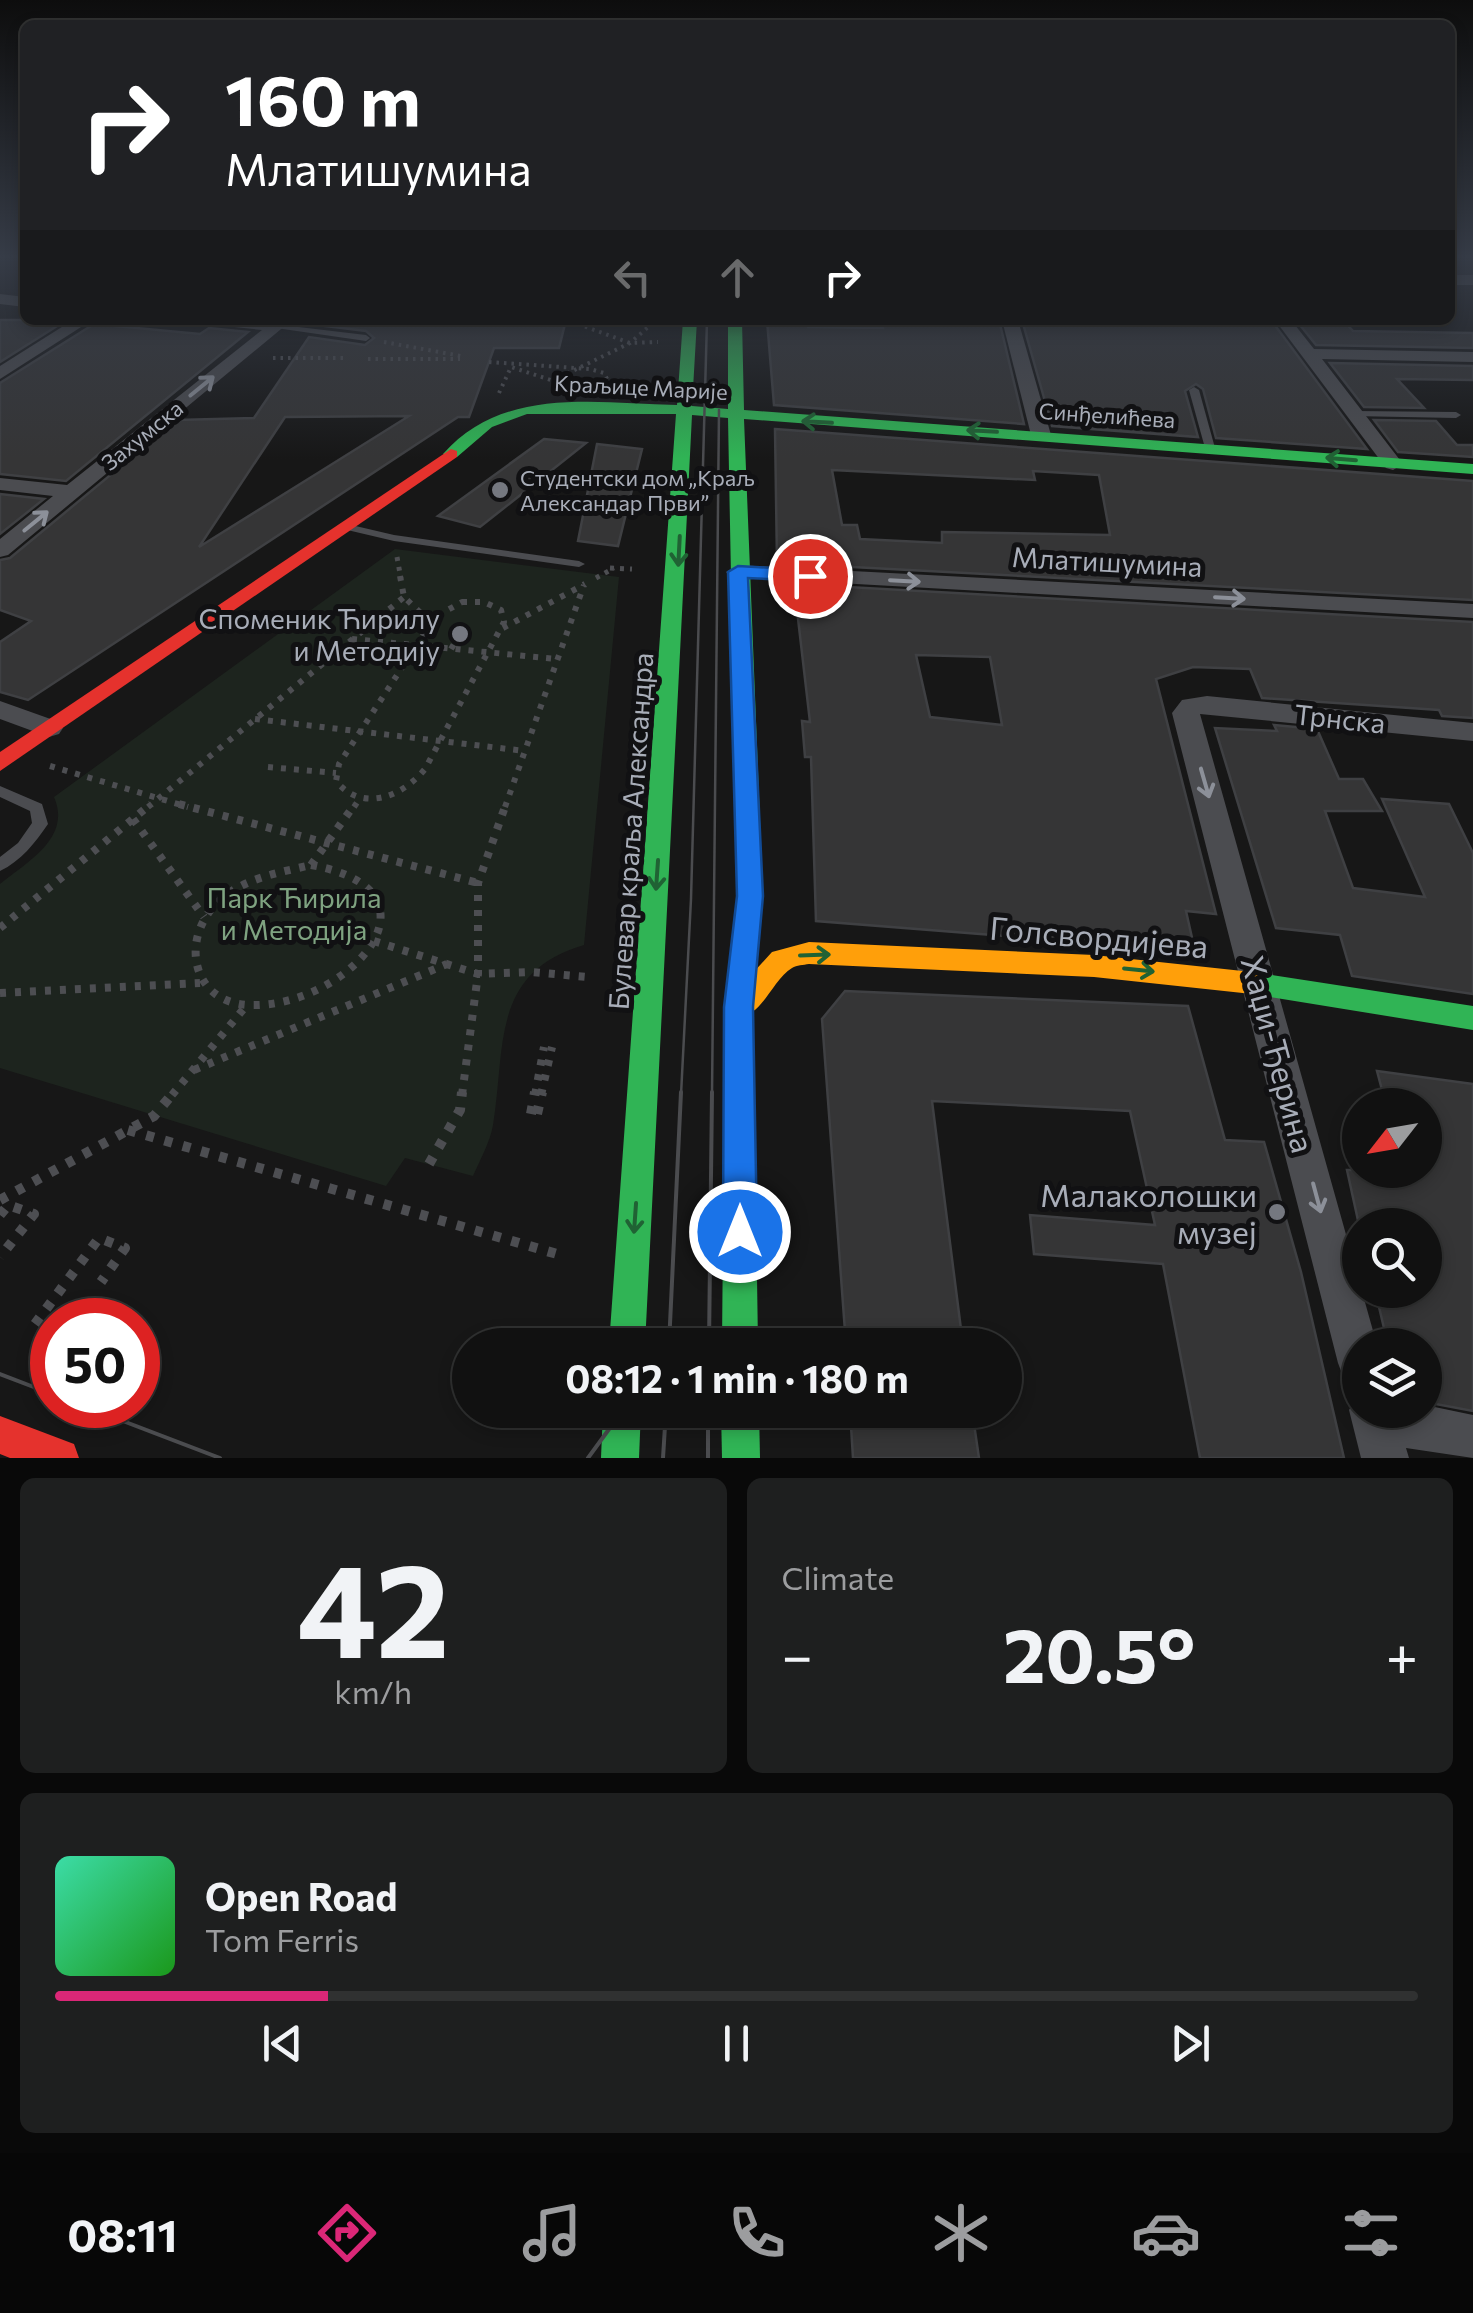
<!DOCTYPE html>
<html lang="en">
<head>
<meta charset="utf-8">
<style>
  body { margin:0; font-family:Commissioner,sans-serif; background:#1e1f1f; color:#f1f3f6; height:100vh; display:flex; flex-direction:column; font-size:38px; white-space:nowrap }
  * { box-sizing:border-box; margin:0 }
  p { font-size:32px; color:#9c9d9f }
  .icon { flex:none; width:55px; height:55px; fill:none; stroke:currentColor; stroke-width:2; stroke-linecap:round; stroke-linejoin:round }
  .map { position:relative; height:1458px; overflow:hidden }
  .details { display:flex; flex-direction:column; gap:20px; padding:20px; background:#090909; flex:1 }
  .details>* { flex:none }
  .hud { position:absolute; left:20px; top:20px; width:1435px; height:305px; border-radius:15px; box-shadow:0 5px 15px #0003,0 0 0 2px #303131; background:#202124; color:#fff; overflow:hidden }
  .needle { width:65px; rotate:239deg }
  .fabs { position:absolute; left:1342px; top:1088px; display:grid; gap:20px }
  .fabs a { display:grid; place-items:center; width:100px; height:100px; border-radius:50%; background:#111; box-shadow:0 5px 15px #0003,0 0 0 2px #303131; font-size:50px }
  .speed { position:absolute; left:30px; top:1298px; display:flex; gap:20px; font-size:50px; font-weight:700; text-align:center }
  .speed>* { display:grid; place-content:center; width:130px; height:130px; border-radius:50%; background:#111; box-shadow:0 5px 15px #0003,0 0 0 2px #303131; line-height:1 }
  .speed .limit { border:15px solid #d22; background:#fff; color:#111 }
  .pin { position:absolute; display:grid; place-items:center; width:85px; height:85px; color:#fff; margin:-42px; border:5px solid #fff; border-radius:50%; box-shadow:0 2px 10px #0007 }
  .me { position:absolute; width:110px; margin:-55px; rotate:0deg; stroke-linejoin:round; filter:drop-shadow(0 0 8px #0008) }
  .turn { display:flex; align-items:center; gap:35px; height:210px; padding:0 40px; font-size:45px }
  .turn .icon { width:130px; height:130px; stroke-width:2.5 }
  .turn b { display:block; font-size:70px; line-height:85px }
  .lanes { display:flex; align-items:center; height:95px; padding:0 40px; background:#0003; justify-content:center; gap:50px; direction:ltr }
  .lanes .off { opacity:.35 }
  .big { font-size:75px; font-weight:700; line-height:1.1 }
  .details .tile { flex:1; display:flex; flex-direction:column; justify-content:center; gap:15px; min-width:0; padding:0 35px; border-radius:15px; background:#1e1f1f }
  .details .dial { align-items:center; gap:0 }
  .dial b { font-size:130px; line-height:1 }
  .song { display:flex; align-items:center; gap:30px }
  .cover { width:120px; height:120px; border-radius:15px; background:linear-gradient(135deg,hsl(160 70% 55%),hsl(120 70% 35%)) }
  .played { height:10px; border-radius:5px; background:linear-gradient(90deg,#db2777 20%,#303131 20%) }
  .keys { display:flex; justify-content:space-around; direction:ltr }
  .heat { display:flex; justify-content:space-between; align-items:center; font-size:55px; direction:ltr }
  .details .tiles { flex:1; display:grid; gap:20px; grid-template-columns:1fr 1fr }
  .tile:last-child { grid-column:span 2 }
  .trip { position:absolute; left:452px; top:1328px; width:570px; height:100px; border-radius:50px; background:#111; box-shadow:0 5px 15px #0003,0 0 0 2px #303131; font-weight:700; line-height:100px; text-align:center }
  .menu { display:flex; height:160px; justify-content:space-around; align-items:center; background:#070707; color:#9c9d9f }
  .menu .icon { width:70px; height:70px }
  .menu .active { color:#db2777 }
  .menu b { font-size:45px; color:#f1f3f6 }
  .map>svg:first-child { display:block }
  .green { fill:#1d241e }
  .building { fill:#353536; stroke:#3f4043; stroke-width:2.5; fill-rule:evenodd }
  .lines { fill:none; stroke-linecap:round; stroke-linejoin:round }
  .path-far4 { stroke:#4d4e52; stroke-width:4; stroke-dasharray:2.5 5; stroke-linecap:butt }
  .path-far3 { stroke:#4d4e52; stroke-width:5; stroke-dasharray:4 6; stroke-linecap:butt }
  .path-far2 { stroke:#4d4e52; stroke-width:6; stroke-dasharray:5 8; stroke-linecap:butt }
  .path-far1 { stroke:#4d4e52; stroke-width:8; stroke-dasharray:6 9; stroke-linecap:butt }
  .path { stroke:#4d4e52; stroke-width:10; stroke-dasharray:8 11; stroke-linecap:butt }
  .lane { fill:#4b4c50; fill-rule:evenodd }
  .street { fill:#4b4c50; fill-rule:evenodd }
  .fast { fill:#30b455; fill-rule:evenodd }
  .slow { fill:#ff9f0a; fill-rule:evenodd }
  .jam { fill:#e5322d; fill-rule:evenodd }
  .tram-far1 { stroke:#4b4c4f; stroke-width:2.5 }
  .tram { stroke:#4b4c4f; stroke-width:4 }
  .oneway { stroke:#8c9099 }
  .oneway2 { stroke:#206234 }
  .route { fill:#1a73e8; stroke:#114b97; stroke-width:2.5 }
  .poi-dot { fill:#757880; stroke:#111113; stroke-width:4 }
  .labels { text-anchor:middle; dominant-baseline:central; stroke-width:10; stroke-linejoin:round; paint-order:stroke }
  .far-street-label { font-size:22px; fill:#a8adb8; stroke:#111113 }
  .far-poi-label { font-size:22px; fill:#a8adb8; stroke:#111113; text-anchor:start }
  .street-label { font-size:28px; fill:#a8adb8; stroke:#111113 }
  .poi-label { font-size:28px; fill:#a8adb8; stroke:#111113; text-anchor:end }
  .park-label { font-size:28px; fill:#7fa381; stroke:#111113 }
  .near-street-label { font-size:32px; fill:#a8adb8; stroke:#111113 }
  .near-poi-label { font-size:32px; fill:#a8adb8; stroke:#111113; text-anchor:end }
</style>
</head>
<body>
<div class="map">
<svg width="1473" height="1458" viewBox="0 0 1473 1458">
  <rect width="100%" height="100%" fill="#171717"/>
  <path class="green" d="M395,549L619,577L584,945C490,973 506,1046 493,1125C490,1142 480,1160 473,1176L405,1158L386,1186L0,1068V884C27,862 72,838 54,797Z"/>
  <g class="building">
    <path d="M0,320H59L65,321L0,362Z"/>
    <path d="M320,320H566L559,348H494L469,417H458L28,700L0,692V642L31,621L0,610V560L10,558L177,420L254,418L309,337L365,345L374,338L366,331L317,325ZM409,416L321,471L199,547L285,417Z"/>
    <path d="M767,320H806L808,327L883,328L881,320H999L1024,424L774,405Z"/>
    <path d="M1022,320H1271L1367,449L1216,438L1203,389L1196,384L1185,391L1198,437L1052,426Z"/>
    <path d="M1296,320H1343L1353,331L1473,333V348L1316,345Z"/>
    <path d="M94,324L200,334L209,328L248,332L66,481L0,474V383Z"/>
    <path d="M1330,363L1473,366V380L1397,379L1424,408L1364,407Z"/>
    <path d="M1374,420L1436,421L1457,445H1473V457L1398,452Z"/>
    <path d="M775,429L1473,481V600L777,563ZM832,470L1035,480L1033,471L1099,475L1110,535L942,532V543L860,539L857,525H842Z"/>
    <path d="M544,439L586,443L480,527L438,516Z"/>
    <path d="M597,444L642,449L618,546L578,541Z"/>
    <path d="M0,494L44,499L0,534Z"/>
    <path d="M794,584L1473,622V718L1442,716L1439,710L1262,698L1250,669L1193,667L1156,679L1216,914L1186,911L1195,951L816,921L811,757H805L802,721L810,722ZM916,655L990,657L1002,725L930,717Z"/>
    <path d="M1274,725L1317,729L1339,779H1363L1382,811H1325L1353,888L1425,897L1382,799L1449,804L1473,853V994L1352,976L1340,935L1276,928L1215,728L1277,731Z"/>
    <path d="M845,991L1188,1006L1225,1140L1264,1142L1301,1272L1344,1458H1200L1163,1264L1034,1254L1030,1215L1155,1225L1130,1111L932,1101L963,1345H846L822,1019Z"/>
    <path d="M1377,1071L1473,1084V1411L1425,1402V1345H1388L1375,1290H1425V1225H1359L1347,1170H1425V1105H1386Z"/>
    <path d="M850,1410H972L979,1458H853Z"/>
  </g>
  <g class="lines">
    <g class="path-far4">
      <path d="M807,320H825"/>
      <path d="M578,324L630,343L658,342"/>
      <path d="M384,342L461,356"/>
      <path d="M273,358H346"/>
      <path d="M368,359H460"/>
      <path d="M489,362L590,369L604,373L607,379L604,383"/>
      <path d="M554,380L630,343L656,320"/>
      <path d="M499,393L511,367L554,381"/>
    </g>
    <g class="path-far3">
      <path d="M397,557L401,579"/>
      <path d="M610,568L632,569"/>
      <path d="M596,578L614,568"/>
    </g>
    <g class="path-far2">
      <path d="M400,576L404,597L431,623"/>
      <path d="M462,602H484L501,610L504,622L425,769C402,797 362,813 336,781L339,764L435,617Z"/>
      <path d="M503,628L585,584"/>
      <path d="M352,639L557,659"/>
      <path d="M451,649L460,634"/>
      <path d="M255,719L525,751"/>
      <path d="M50,766L188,807"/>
      <path d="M268,767L336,773"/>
      <path d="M148,807L404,597"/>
      <path d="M354,807L360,798"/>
      <path d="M505,807L584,585"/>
    </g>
    <g class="path-far1">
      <path d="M179,804L478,883"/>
      <path d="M133,819L204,917"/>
      <path d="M311,865C455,891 346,1009 249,1005C194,1003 180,944 214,906C238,879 278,873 311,865Z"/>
      <path d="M311,865L355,804"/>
      <path d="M0,928L151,804"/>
      <path d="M374,941L478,974L531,972L588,977"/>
      <path d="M0,993L200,983"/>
      <path d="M194,1070L447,964"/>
      <path d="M172,1095L246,1006"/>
      <path d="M462,1095L478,974V883L506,804"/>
      <path d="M535,1095L544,1047"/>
      <path d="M541,1095L552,1047"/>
    </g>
    <g class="path">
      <path d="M531,1114L535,1092"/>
      <path d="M537,1114L542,1092"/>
      <path d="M128,1130L557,1254"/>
      <path d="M429,1164L460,1110L462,1092"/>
      <path d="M0,1200L154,1116L174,1092"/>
      <path d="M0,1215L8,1205L34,1214L0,1257"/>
      <path d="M35,1324L99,1238L125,1248L101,1282"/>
    </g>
    <g class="lane">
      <path d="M273,324L366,335L370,338L366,341L276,328H273Z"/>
      <path d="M1194,387L1199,390L1215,448L1214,450L1205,448L1189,390Z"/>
      <path d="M1355,411L1456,412L1461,415L1456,418L1352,416L1350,414Z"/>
      <path d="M347,524L394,535L579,561L585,564L579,567L394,541L343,529V525Z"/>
      <path d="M0,786L42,804L48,824C35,843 21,861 0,871V857L18,843L32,823L30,811L0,797Z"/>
    </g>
    <g class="street">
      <rect x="1450" y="275" width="23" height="10"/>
      <path d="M0,294L25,297V307L0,304Z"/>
      <path d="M73,320H92L0,379V366Z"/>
      <path d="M207,320H292L8,555L0,557V539L53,496L0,490V478L67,485L262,330L215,325Z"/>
      <path d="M1002,320H1018L1051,435L1048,439L1041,441L1031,435Z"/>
      <path d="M1275,320H1291L1314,349L1473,352V362L1322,359L1403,464L1393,470L1386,468Z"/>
      <path d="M738,565L1473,604V618L730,577L726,572Z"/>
      <path d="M1207,696L1473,723V741L1200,714L1377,1345H1360V1385L1344,1379L1338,1363L1172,713L1182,700Z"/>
      <path d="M0,701L59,722L63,728L59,734L49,737L0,719Z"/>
      <path d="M1360,1392V1410H1425V1405L1473,1415V1458L1406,1448L1409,1458H1361L1349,1410Z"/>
    </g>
    <g class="fast">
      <path d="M683,320H697L692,406L728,409V320H742L744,410L1473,464V474L744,419L763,896L753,1007L758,1345H722L725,1007L737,896L728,418L692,415L645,1345H609L676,414H527L492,427L457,457L443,454C503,386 595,403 677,405Z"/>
      <path d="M1252,972L1473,1006V1030L1252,994L1242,991L1238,983L1242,975Z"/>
      <path d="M603,1410H641L639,1458H601Z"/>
      <path d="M721,1410H759L760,1458H722Z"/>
    </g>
    <path class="slow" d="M809,942L1094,955L1252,972L1262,975L1266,983L1262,991L1252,994L1094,977L809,964C803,965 797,965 792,968C770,981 760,1026 729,1015L725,1007L729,999L772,952Z"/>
    <g class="jam">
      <path d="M451,449L457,451V457L0,771V752Z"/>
      <path d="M0,1416L74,1444L79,1458H10L0,1454Z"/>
    </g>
    <g class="tram-far1">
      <path d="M681,1095L691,899L707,320"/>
      <path d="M712,1095L719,410"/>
    </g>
    <g class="tram">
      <path d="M669,1345L681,1092"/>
      <path d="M709,1345L712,1092"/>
      <path d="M0,1374L52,1394"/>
      <path d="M81,1405L220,1458"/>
      <path d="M708,1410V1458"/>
      <path d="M588,1458L623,1410"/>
      <path d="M663,1458L666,1410"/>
    </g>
  </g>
  <defs><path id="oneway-shaft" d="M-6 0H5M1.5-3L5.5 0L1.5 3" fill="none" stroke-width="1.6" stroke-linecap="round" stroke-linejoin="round" transform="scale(2.5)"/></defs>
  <g class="oneway">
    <use href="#oneway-shaft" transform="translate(202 386) rotate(-39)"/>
    <use href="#oneway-shaft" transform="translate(36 521) rotate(-39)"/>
    <use href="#oneway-shaft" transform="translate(905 581) rotate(3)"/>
    <use href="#oneway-shaft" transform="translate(1230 598) rotate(3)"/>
    <use href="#oneway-shaft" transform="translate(1205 783) rotate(74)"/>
    <use href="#oneway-shaft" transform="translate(1317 1198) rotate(75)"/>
  </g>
  <g class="oneway2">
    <use href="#oneway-shaft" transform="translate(817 422) rotate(-177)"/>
    <use href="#oneway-shaft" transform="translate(982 431) rotate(-177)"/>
    <use href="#oneway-shaft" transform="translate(1341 459) rotate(-175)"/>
    <use href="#oneway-shaft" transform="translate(679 551) rotate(93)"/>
    <use href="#oneway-shaft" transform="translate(657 875) rotate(94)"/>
    <use href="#oneway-shaft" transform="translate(815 955) rotate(-2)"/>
    <use href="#oneway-shaft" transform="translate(1139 970) rotate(6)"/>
    <use href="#oneway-shaft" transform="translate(635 1218) rotate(94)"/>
  </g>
  <linearGradient id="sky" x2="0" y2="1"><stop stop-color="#0d0d0d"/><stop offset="0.56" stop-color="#363c47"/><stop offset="1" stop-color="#363c47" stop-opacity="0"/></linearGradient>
  <rect width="1473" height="459" fill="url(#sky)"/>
  <path class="route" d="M738,566L810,570L820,576L810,581L748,578L763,896L753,1007L757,1232L752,1244L740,1249L728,1244L723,1232L724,1007L737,896L728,572Z"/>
  <g class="poi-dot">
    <circle cx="500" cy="490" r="10"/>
    <circle cx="460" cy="634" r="10"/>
    <circle cx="1277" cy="1212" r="10"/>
  </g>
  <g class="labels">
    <g class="far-street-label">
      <text transform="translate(641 387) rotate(3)">Краљице Марије</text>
      <text transform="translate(1107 415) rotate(4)">Синђелићева</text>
      <text transform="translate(142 435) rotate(-39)">Захумска</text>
    </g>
    <g class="far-poi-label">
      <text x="520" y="477">Студентски дом „Краљ<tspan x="520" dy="25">Александар Први”</tspan></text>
    </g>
    <g class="street-label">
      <text transform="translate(1107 561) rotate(3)">Млатишумина</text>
      <text transform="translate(1340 718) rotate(6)">Трнска</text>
      <text transform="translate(630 831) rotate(-86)">Булевар краља Александра</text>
    </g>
    <g class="poi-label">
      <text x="440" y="618">Споменик Ћирилу<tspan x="440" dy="32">и Методију</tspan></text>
    </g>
    <g class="park-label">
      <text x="294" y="897">Парк Ћирила<tspan x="294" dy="32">и Методија</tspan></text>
    </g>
    <g class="near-street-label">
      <text transform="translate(1099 936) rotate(5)">Голсвордијева</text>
      <text transform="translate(1279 1054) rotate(75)">Хаџи-Ђерина</text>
    </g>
    <g class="near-poi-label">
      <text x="1257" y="1194">Малаколошки<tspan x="1257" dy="37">музеј</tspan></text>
    </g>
  </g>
</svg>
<div class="fabs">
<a><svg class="needle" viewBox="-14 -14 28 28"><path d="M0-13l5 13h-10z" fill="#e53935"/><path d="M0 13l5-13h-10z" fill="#9c9d9f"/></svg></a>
<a><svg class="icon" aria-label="search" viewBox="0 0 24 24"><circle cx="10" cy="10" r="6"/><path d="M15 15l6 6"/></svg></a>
<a><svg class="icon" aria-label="layers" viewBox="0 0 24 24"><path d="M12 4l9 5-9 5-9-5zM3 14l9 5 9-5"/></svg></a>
</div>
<div class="speed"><div class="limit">50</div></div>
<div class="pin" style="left:810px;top:576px;background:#d93025"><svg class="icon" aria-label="arrive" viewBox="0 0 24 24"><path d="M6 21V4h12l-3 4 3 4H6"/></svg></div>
<svg class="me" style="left:740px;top:1232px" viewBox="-20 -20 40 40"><circle r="17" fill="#1a73e8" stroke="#fff" stroke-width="3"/><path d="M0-11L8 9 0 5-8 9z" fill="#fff"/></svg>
<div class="trip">08:12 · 1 min · 180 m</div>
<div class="hud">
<div class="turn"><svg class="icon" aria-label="right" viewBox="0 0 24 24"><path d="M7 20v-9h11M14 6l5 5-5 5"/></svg><div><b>160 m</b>Млатишумина</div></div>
<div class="lanes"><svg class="icon off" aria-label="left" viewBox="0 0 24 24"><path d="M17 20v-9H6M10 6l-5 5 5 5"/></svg><svg class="icon off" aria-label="ahead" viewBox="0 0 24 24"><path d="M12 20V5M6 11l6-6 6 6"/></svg><svg class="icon" aria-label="right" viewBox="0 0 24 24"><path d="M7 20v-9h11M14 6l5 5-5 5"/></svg></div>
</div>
</div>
<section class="details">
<div class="tiles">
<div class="tile dial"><b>42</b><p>km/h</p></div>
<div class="tile"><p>Climate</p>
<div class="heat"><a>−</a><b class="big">20.5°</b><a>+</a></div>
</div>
<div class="tile">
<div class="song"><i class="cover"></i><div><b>Open Road</b><p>Tom Ferris</p></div></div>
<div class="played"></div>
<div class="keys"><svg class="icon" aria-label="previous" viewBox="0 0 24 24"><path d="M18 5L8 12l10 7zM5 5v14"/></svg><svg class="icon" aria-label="pause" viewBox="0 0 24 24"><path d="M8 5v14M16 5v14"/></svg><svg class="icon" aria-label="next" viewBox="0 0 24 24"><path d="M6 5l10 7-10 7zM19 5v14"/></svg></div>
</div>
</div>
</section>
<nav class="menu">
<b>08:11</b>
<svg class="icon active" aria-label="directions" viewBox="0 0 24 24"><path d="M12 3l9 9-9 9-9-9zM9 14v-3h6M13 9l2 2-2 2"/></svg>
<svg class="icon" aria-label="music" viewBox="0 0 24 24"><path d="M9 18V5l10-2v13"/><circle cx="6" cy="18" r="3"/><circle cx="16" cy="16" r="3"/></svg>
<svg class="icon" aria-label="phone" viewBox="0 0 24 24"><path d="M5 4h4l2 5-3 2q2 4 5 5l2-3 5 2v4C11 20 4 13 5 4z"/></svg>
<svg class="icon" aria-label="climate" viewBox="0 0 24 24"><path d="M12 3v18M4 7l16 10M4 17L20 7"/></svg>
<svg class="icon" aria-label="car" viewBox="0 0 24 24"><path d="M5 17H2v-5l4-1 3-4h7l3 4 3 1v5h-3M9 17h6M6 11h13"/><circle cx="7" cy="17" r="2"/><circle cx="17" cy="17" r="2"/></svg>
<svg class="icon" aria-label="filters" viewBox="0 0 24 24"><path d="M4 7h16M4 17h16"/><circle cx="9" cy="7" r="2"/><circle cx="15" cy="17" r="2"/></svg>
</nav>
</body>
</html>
